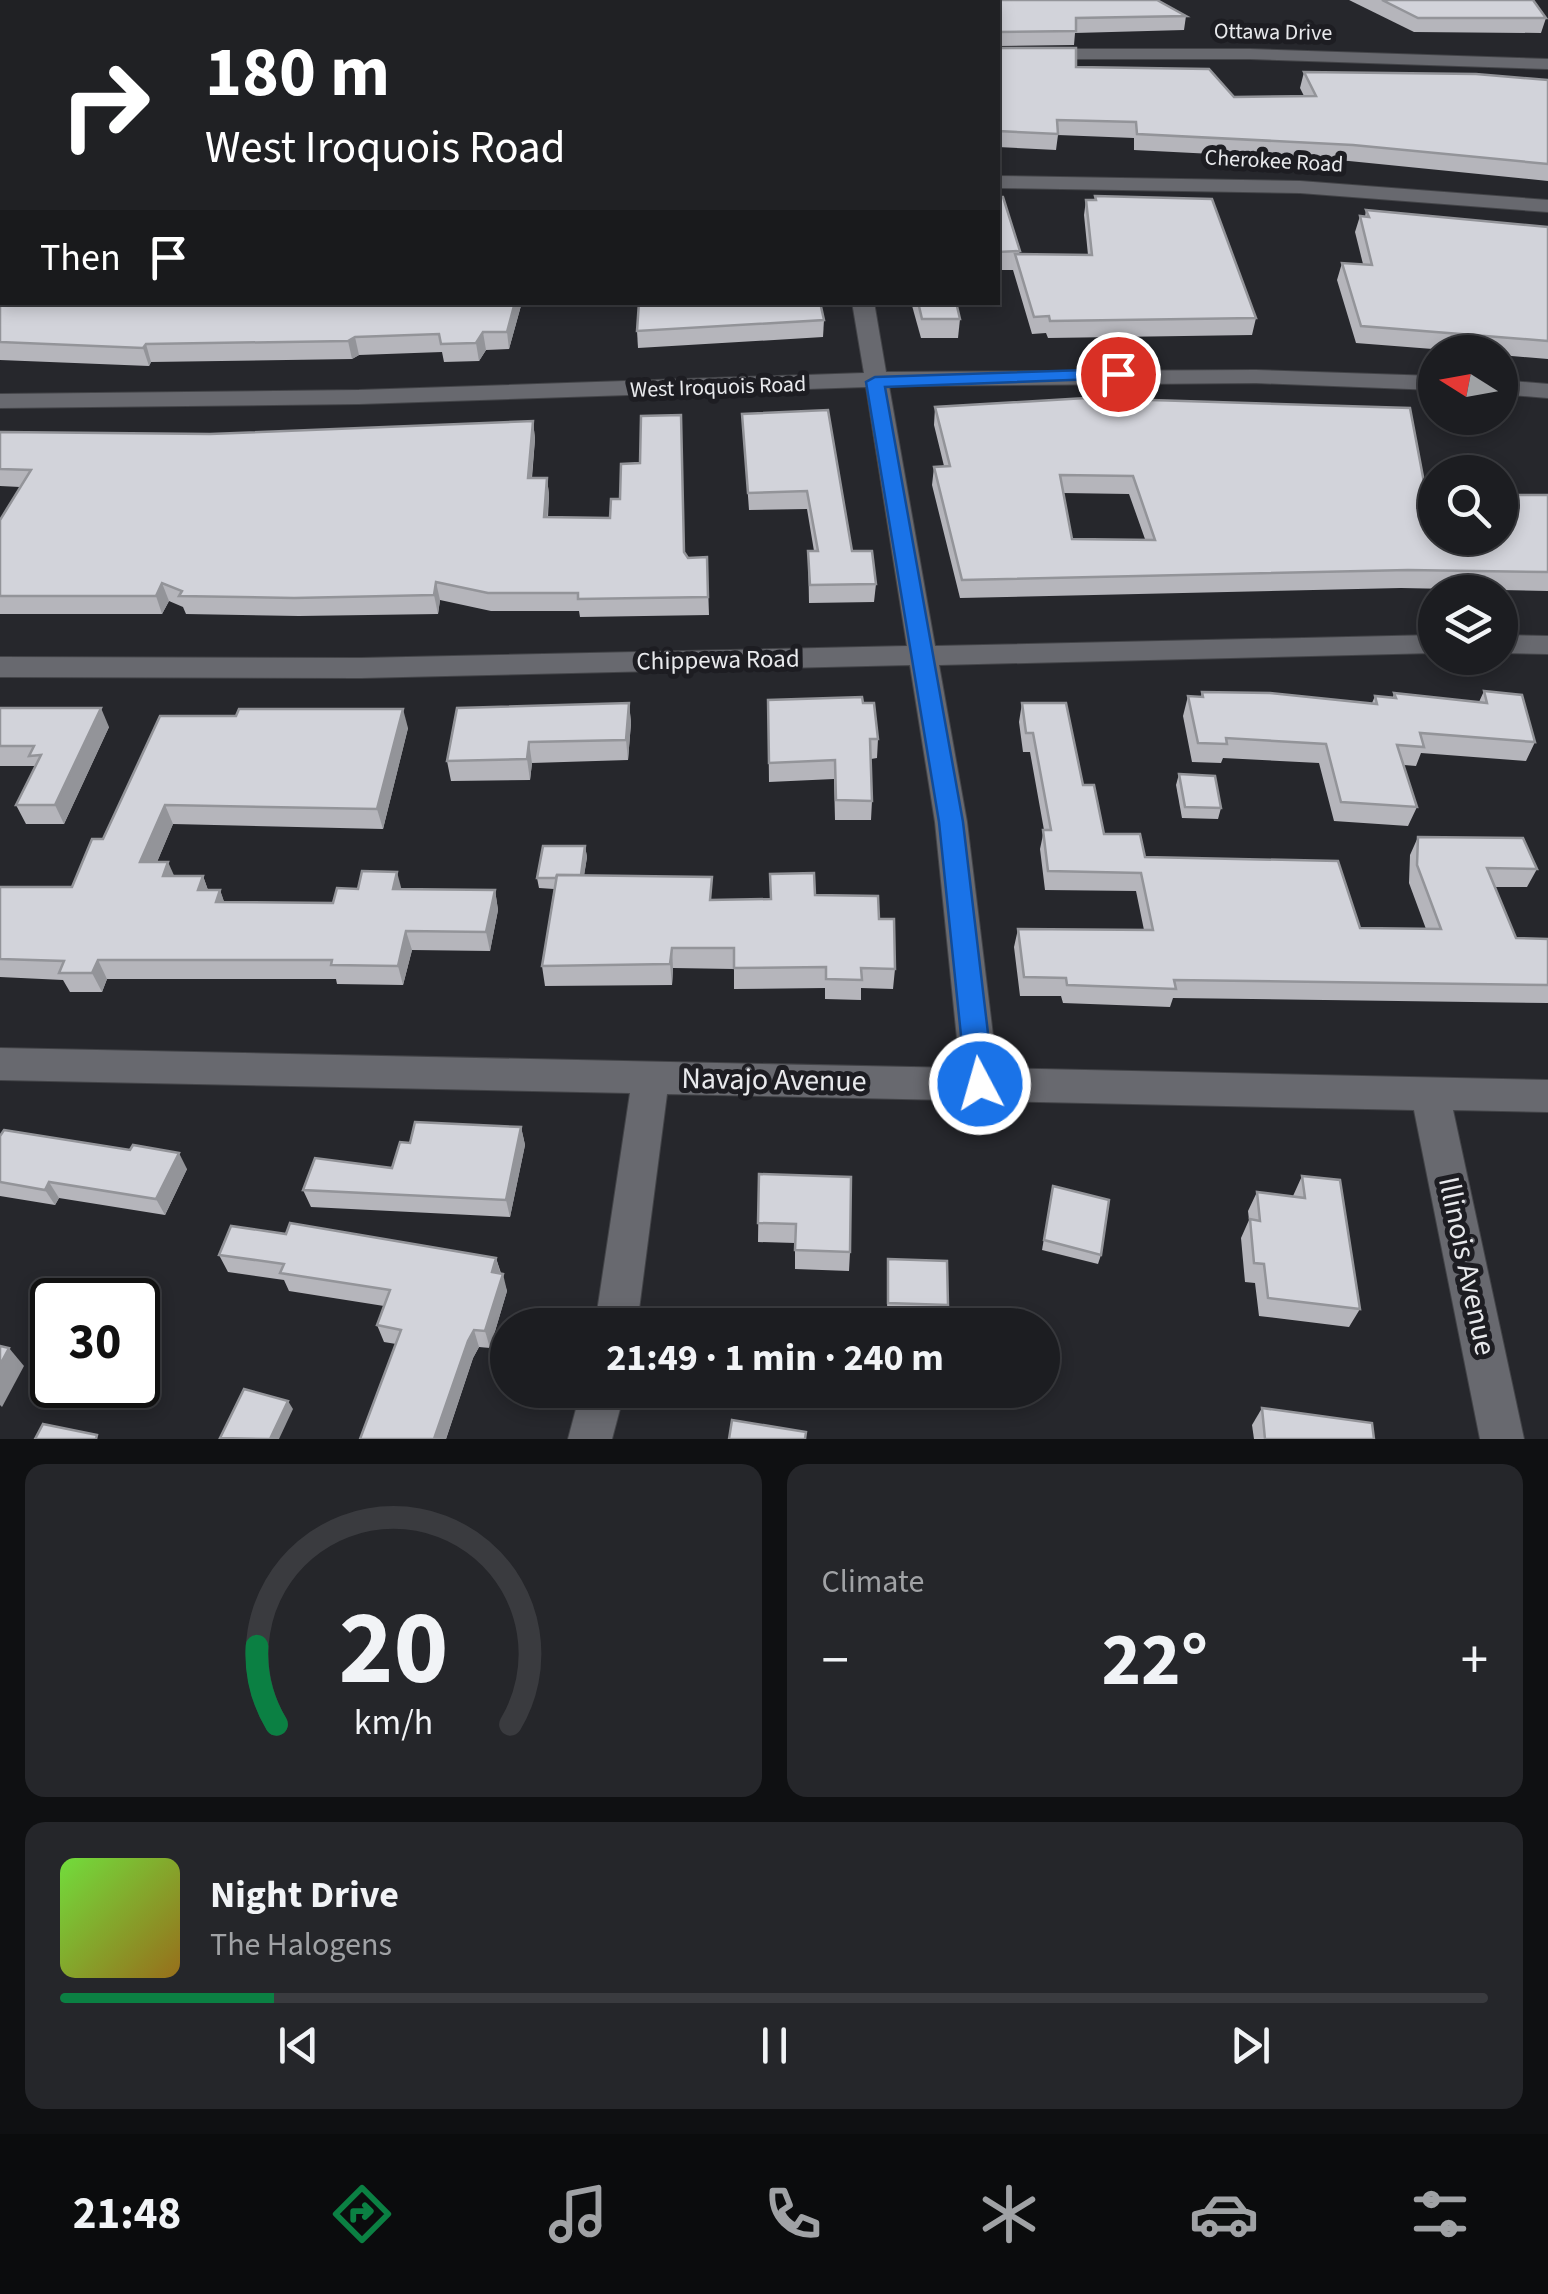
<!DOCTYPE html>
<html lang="en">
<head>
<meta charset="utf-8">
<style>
  body { margin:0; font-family:"Source Sans 3",sans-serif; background:#25262a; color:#f1f3f6; height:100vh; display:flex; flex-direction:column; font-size:38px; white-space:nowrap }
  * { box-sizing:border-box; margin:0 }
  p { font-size:32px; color:#a0a2a5 }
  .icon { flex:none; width:55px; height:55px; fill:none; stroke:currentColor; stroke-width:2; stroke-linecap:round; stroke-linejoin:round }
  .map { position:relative; height:1439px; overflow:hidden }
  .details { display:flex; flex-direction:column; gap:25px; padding:25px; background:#0f1012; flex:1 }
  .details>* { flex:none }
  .banner { position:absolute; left:0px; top:0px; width:1000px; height:305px; box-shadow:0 5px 15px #0003,0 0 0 2px #3a3b3f; background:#202124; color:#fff; overflow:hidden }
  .needle { width:65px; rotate:281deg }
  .tools { position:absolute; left:1418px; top:335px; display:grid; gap:20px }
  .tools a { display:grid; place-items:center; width:100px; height:100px; border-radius:50%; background:#1c1d21; box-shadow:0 5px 15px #0003,0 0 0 2px #3a3b3f; font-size:50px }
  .speed { position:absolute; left:30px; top:1278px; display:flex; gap:20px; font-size:50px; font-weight:700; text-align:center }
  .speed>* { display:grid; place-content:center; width:130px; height:130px; border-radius:50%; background:#1c1d21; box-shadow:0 5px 15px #0003,0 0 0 2px #3a3b3f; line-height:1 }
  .speed .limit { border:5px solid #111; border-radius:15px; background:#fff; color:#111 }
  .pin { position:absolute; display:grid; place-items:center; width:85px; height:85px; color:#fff; margin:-42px; border:5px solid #fff; border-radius:50%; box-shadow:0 2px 10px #0007 }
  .me { position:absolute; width:110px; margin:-55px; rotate:354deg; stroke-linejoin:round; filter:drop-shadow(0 0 8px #0008) }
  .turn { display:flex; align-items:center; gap:35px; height:210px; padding:0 40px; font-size:45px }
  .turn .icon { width:130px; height:130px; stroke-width:2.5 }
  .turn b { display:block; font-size:70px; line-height:85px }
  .then { display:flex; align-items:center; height:95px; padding:0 40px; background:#0003; gap:20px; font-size:38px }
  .big { font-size:75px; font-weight:700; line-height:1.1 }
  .details .card { flex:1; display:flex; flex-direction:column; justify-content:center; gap:15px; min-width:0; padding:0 35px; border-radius:20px; background:#25262a }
  .details .dial { align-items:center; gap:0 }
  .dial svg { height:260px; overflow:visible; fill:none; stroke:#3a3b3f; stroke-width:7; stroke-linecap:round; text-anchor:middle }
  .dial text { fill:#f1f3f6; stroke:none }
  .song { display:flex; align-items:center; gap:30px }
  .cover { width:120px; height:120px; border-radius:15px; background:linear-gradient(135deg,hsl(100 70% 55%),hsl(40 70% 35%)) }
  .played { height:10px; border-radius:5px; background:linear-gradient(90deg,#0b8043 15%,#3a3b3f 15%) }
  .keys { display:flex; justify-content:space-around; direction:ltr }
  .heat { display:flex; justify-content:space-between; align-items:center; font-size:55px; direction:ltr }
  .details .tiles { flex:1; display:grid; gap:25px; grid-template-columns:1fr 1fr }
  .card:last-child { grid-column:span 2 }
  .trip { position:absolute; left:490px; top:1308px; width:570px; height:100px; border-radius:50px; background:#1c1d21; box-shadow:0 5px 15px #0003,0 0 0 2px #3a3b3f; font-weight:700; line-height:100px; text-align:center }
  .tab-bar { display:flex; height:160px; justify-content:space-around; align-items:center; background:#0b0c0d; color:#a0a2a5 }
  .tab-bar .icon { width:70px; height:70px }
  .tab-bar .on { color:#0b8043 }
  .tab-bar b { font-size:45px; color:#f1f3f6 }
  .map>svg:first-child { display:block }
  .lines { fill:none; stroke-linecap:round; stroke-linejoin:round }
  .minor-casing { stroke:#434448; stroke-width:2 }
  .minor { fill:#68696f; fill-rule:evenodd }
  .wall { fill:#b5b5bb; fill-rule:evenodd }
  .shaded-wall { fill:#939499 }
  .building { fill:#d2d3da; stroke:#939499; stroke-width:2.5; fill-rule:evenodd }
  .route { fill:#1a73e8; stroke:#114b97; stroke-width:2.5 }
  .labels { text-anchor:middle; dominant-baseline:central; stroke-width:10; stroke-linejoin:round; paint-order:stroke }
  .far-street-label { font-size:22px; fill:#e8e9ec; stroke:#1d1d22 }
  .street-label { font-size:25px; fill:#e8e9ec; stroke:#1d1d22 }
  .near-street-label { font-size:30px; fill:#e8e9ec; stroke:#1d1d22 }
</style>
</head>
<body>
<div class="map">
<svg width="1548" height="1439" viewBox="0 0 1548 1439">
  <rect width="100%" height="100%" fill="#26272c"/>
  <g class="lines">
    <g class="minor-casing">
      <g id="minor">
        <path d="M38,0H64L66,2H40Z"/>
        <path d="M998,49H1250L1548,59V69L1250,59H998Z"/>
        <path d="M998,176L1300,181L1548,200V212L1300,193L998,188Z"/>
        <rect x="0" y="178" width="2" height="12"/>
        <path d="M852,302H874L886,372L1256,370L1435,376V390L1256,383L889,386L935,646L1435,635V653L939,665L967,822L997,1068L1548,1080V1112L1453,1110L1524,1439H1480L1414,1110L667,1094L637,1325H595L630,1093L0,1080V1048L960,1068L935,822L910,665L361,678L0,677V657L361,658L907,646L866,387L359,404L0,408V394L359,390L864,373Z"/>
        <path d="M1500,380L1548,384V398L1500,394Z"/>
        <path d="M1500,635L1548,636V654L1500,653Z"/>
        <path d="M581,1390H625L612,1439H568Z"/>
      </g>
    </g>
    <use href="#minor" class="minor"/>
  </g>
  <g class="wall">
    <path d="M899,0H1157L1186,16L1184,30L1075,33L1074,45L999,46L1000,48L1076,67L1234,97L1304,96L1300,88L1304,72L1548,80V181L1349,161L1134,150V138L1058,135L1056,150L998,147V2H899Z"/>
    <path d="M1349,0H1533L1546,18L1541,33L1414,32Z"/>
    <path d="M1095,196L1256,318L1252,335L1048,338L1046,333L1032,334L1013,270H998V197L1020,254L1088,255L1084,215L1086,200H1095Z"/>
    <path d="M1366,210L1548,227V359L1500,355V352H1471L1356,343L1337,280L1342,263L1363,264L1355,232L1360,216L1365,217Z"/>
    <path d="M0,289L2,302H522L509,349L486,350L479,361L444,362L442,352L359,355L352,359L151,362L149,366L0,360Z"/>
    <path d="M911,302H956L960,319L958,338H921Z"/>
    <path d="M824,320L823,337L638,348L637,331Z"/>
    <path d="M935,407L1426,493L1509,500L1512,495H1548V591L1401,588L960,598L932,485L934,467L944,466L934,425ZM1063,493L1129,494L1145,539H1072Z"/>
    <path d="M828,410L852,551L876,584L874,602L809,603L808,551H814L807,509L749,510L742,414Z"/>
    <path d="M533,421L535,439L532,478H547L549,495L548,517L685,553L688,558L707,557L709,615L580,617L579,611H491L440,600L438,614L299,616L186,614L183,607L169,601L162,614H0V520L20,487L0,486V432L210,434Z"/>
    <path d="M1484,691L1535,742L1526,761L1421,753L1416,766L1404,765L1417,807L1408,826L1334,821L1319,763L1223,758L1221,763L1192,762L1183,716L1188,696L1201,697L1202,692L1372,703L1375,696L1393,697L1394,693L1479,702Z"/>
    <path d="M768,700L863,703L878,739L877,758L871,759L872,801L871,820H835L834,779L769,782Z"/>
    <path d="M629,703L631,723L628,760L532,763L530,780L451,781L447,761Z"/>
    <path d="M1022,703L1083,785L1104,834L1145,857L1360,928L1426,929L1409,883L1410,855L1418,837L1537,869L1527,887H1495L1516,938L1548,939V1003L1173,998L1170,1007L1063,1003L1061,996H1020L1014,947L1018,929L1144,930L1136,891L1045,890L1040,849L1044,830L1030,752H1023L1019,722Z"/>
    <path d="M0,708L109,727L64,824H26L16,805L35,768L34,766H0Z"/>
    <path d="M160,716L408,728L383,829L173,824L157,862L174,876H203L208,890H220L224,902L333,903L401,889L495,890L498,910L490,951L412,950L403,985L337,984L336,979H107L102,992H70L63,980L0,977V887H72L103,839Z"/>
    <path d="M1179,774L1221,808L1218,819L1182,818L1176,785Z"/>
    <path d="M585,846L587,857L584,875L712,900L770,899L815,895L879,919L895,969L893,989L861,988V1000L825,999V988L734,989V969L673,968L672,985L545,986L542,966L554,889L539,888L537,878Z"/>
    <path d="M521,1127L525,1145L510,1217L311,1207L303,1190L392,1168L410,1143Z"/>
    <path d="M0,1136L187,1169L165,1215L59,1198L55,1205L0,1196Z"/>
    <path d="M759,1174L850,1252L849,1271L795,1269V1243L758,1242Z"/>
    <path d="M1302,1176L1360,1309L1349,1327L1259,1316L1255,1283L1245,1282L1241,1238L1249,1220L1248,1211L1257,1192L1293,1196Z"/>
    <path d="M1053,1186L1101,1255L1098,1264L1042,1250Z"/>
    <path d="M286,1234L496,1258L507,1291L490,1348L479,1347L473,1358L446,1439H360L396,1344L384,1342L377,1325L384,1306L289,1291L284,1280L228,1272L219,1255Z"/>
    <path d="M888,1259L948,1305L946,1314L887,1312Z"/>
    <path d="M1262,1408L1374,1439H1254L1252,1425Z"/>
  </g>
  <g class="shaded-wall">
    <path d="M2,91V111L0,113V92Z"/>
    <path d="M515,302H522L509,349L507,332Z"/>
    <path d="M483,332L486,350L479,361L476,343Z"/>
    <path d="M355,337L359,355L352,359L348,341Z"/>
    <path d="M146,344L151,362L149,366L143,348Z"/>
    <path d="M533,421L535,439L530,496L528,478Z"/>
    <path d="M547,478L549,495L546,535L544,517Z"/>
    <path d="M436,582L440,600L438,614L434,595Z"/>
    <path d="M162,583L169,601L162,614L156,596Z"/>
    <path d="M629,703L631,723L628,760L626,740Z"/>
    <path d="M101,708L109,727L64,824L55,805Z"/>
    <path d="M403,709L408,728L383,829L377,809Z"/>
    <path d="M529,742L532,763L530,780L527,759Z"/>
    <path d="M165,805L173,824L149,881L140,862Z"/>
    <path d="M585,846L587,857L582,889L581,878Z"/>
    <path d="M168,862L177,882L163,876Z"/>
    <path d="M397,872L402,891L393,889Z"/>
    <path d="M203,876L210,896L198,890Z"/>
    <path d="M220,890L227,910L216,902Z"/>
    <path d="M495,890L498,910L490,951L486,932Z"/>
    <path d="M406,931L412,950L403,985L398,966Z"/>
    <path d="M672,948L673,968L672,985L670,964Z"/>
    <path d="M98,960L107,979L102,992L92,973Z"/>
    <path d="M521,1127L525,1145L510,1217L506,1200Z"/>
    <path d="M179,1153L187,1169L165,1215L156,1199Z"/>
    <path d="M49,1182L59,1198L55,1205L45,1190Z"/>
    <path d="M496,1258L501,1275L492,1272Z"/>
    <path d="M503,1274L507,1291L490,1348L485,1331Z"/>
    <path d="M474,1330L479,1347L473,1358L446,1439H434L468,1341Z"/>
    <path d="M9,1348L24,1366L2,1407L0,1405V1365Z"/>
    <path d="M288,1401L293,1409L279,1439H270Z"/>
  </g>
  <g class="building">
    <path d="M344,0H803L804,2H341Z"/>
    <path d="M903,0H1157L1186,16L1076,18V31L998,32V2H904Z"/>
    <path d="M1382,0H1533L1546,18H1418Z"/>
    <path d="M0,14H2V43L0,44Z"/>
    <path d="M998,36L1000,48H1076V67L1209,69L1234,97L1316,96L1304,72L1476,74L1548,80V164L1353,145L1137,134L1136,122L1057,120L1058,134L998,131Z"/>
    <path d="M0,56H2V91L0,92Z"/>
    <path d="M1095,196L1212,199L1256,318L1050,321L1049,316L1034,317L1015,254L1092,255L1086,200H1096Z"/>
    <path d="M998,197H1003L1020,251L998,252Z"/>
    <path d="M1366,210L1548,227V341L1361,326L1342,263L1372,265L1360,216L1369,217Z"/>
    <path d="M2,286V302H515L507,332H483L476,343L441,344L439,334L355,337L348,341L146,344L143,348L0,342V289Z"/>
    <path d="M639,302H820L824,320L637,331Z"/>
    <path d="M918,302H956L960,319H922Z"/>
    <path d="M1086,398L1410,408L1426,493H1435V538H1500V500L1514,501L1512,495H1548V572L1408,570L962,580L934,467L950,466L935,407ZM1060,475L1133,476L1155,540L1072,539Z"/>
    <path d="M828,410L852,551H872L876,584L810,585L808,551H818L807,491L748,493L742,414Z"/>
    <path d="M681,415L684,552L688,558L707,557L708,597L578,599V593H488L436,582L434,595L294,598L179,596L182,591L162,583L156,596H0V520L31,470L0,469V432L210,434L533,421L528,478H547L544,517L610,518L611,499H620L621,464L640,463L641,416Z"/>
    <path d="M1484,691L1522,695L1535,742L1420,733L1424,747L1397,745L1417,807L1341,802L1326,744L1226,738L1227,744L1198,743L1188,696L1203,697L1202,692L1270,693L1377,704L1375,696L1396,698L1394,693L1487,703Z"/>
    <path d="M862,697L863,703H874L878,739H870L872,801L836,800L835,760L769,763L768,700Z"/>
    <path d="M629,703L626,740L529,742L527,759L447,761L457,708Z"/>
    <path d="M1022,703H1066L1083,785H1094L1104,834H1140L1145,857L1338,861L1360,928L1441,929L1417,865L1418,837L1523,838L1537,869L1487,868L1516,938L1548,939V985L1174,980L1176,989L1067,985L1066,978L1024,977L1018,929L1153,930L1141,873L1048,871L1043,830H1051L1033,733H1026Z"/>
    <path d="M0,708H101L55,805H16L41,755L29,756L34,746H0Z"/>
    <path d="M239,709H403L377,809L165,805L140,862H168L163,876H203L198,890H220L216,902L333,903L337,888L358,889L362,871L397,872L393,889L495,890L486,932L406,931L398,966L331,965L332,960H98L92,973H59L64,961L0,959V887H72L92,839H103L160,716H236Z"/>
    <path d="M1179,774L1215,776L1221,808L1185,807Z"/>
    <path d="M543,846H585L581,875H557L556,878H537Z"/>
    <path d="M814,873L815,895L878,896L879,919H894L895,969L861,968L862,980L826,979V967L734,968V948H672L670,964L542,966L557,875L712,877L710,900L771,899L770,874Z"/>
    <path d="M415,1122L521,1127L506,1200L303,1190L315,1158L392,1168L400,1142L410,1143Z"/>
    <path d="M4,1130L130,1150L133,1145L179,1153L156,1199L49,1182L45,1190L0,1182V1136Z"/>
    <path d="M759,1174L851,1177L850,1252L795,1250L796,1224L758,1223Z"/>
    <path d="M1302,1176L1340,1180L1360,1309L1268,1298L1264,1264L1254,1263L1250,1219L1260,1221L1257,1192L1305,1198Z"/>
    <path d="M1053,1186L1109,1200L1101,1255L1044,1240Z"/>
    <path d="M290,1223L496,1258L492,1272L503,1274L485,1331L474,1330L468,1341L434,1439H360L401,1330L377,1325L390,1290L280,1273L284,1264L219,1255L231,1226L286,1234Z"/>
    <path d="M888,1259L947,1261L948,1305L888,1303Z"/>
    <path d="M0,1346L9,1348L0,1365Z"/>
    <path d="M244,1389L288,1401L270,1439L220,1438Z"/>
    <path d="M1262,1408L1372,1423L1374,1439H1265Z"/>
    <path d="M732,1420L806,1432L805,1439H729Z"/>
    <path d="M43,1424L97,1435L96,1439H35Z"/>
  </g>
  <path class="route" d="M1118,369L1124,371V378L885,387L963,822L994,1084L990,1093L980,1096L970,1093L966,1084L939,822L866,382L875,377Z"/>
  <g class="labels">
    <g class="far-street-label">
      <text transform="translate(1273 32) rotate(1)">Ottawa Drive</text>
      <text transform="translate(1274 161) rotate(3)">Cherokee Road</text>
      <text transform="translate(718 387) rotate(-2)">West Iroquois Road</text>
    </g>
    <g class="street-label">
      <text transform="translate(718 660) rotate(-1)">Chippewa Road</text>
    </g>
    <g class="near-street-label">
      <text transform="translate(774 1080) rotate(1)">Navajo Avenue</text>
      <text transform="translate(1467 1266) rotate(78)">Illinois Avenue</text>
    </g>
  </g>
</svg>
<div class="tools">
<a><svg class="needle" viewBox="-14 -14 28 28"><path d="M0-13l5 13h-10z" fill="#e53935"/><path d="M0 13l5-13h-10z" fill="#a0a2a5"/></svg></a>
<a><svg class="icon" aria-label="search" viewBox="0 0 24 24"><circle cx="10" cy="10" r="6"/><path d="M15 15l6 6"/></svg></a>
<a><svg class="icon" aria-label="layers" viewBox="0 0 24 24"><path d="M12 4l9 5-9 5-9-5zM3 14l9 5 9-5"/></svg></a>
</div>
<div class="speed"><div class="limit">30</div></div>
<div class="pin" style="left:1118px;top:374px;background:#d93025"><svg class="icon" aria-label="arrive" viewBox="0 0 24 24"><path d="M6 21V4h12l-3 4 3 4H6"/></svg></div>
<svg class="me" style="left:980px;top:1084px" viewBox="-20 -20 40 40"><circle r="17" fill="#1a73e8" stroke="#fff" stroke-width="3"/><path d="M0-11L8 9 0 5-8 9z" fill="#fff"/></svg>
<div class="trip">21:49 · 1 min · 240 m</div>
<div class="banner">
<div class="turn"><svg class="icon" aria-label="right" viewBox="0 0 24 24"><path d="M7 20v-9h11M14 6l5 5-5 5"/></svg><div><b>180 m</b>West Iroquois Road</div></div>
<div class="then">Then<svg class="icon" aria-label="arrive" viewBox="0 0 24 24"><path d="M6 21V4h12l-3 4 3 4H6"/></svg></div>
</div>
</div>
<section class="details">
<div class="tiles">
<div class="card dial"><svg viewBox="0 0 100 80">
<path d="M14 69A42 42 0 1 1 86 69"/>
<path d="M14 69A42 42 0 0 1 8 45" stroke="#0b8043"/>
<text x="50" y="56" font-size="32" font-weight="700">20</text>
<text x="50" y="72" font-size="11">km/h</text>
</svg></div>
<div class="card"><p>Climate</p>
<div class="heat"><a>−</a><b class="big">22°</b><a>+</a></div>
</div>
<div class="card">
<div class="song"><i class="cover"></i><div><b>Night Drive</b><p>The Halogens</p></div></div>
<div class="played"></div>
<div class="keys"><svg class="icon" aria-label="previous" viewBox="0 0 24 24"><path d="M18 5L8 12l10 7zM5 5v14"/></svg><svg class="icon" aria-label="pause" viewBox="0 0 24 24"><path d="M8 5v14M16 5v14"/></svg><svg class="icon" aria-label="next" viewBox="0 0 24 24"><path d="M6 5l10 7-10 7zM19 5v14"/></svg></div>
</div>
</div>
</section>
<nav class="tab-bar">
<b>21:48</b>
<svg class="icon on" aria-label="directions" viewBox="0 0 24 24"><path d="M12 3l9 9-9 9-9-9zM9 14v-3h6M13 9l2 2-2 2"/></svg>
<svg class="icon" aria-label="music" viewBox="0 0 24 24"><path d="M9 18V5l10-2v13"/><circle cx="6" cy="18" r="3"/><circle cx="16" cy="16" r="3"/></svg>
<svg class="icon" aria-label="phone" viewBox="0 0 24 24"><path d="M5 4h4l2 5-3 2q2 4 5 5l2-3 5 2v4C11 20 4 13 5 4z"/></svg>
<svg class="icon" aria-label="climate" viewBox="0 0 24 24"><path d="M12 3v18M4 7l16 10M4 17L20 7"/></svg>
<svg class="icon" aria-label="car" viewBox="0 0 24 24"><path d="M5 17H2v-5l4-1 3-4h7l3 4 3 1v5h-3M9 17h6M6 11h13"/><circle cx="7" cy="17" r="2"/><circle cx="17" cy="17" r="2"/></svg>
<svg class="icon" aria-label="filters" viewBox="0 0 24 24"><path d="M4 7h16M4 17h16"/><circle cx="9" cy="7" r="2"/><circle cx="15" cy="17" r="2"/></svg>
</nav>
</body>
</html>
